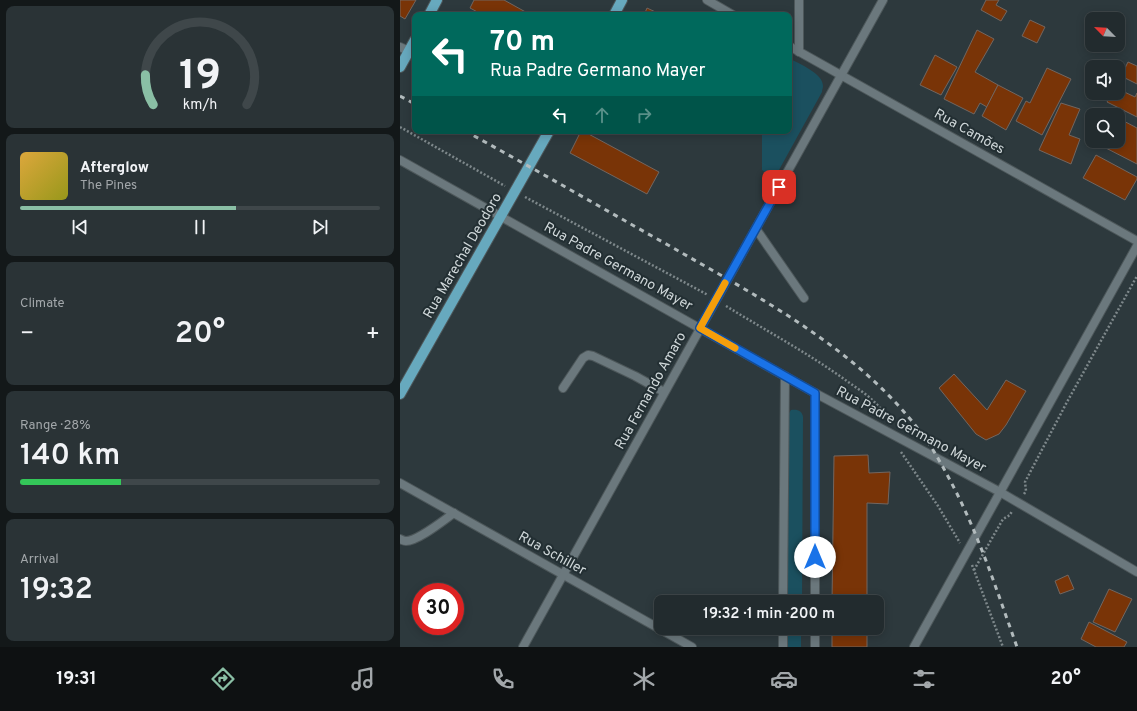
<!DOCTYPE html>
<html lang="en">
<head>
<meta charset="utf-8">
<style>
  body { margin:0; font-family:Overpass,sans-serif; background:#2a3336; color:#f1f3f6; height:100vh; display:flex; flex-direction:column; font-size:15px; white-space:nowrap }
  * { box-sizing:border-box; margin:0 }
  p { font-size:13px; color:#a2a7aa }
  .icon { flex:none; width:22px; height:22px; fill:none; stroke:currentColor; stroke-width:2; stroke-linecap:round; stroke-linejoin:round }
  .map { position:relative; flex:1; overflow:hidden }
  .drawer { display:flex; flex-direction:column; gap:6px; padding:6px; background:#131819; width:400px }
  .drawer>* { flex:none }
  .banner { position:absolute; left:12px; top:12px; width:380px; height:122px; border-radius:8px; box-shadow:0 2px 10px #0003,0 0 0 1px #3f474a; background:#00695c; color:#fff; overflow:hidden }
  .needle { width:26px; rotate:294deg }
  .controls { position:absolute; left:685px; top:12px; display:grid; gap:8px }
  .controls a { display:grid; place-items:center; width:40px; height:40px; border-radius:8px; background:#222b2e; box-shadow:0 2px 10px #0003,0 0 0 1px #3f474a; font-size:20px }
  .speed { position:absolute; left:12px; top:583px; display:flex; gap:8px; font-size:20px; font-weight:700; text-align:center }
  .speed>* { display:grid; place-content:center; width:52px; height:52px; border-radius:50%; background:#222b2e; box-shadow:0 2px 10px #0003,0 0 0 1px #3f474a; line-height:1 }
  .speed .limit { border:6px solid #d22; background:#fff; color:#111 }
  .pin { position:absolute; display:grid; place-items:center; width:34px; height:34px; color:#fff; margin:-17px; border-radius:8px; box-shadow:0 2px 6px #0006 }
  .me { position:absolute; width:44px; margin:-22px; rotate:0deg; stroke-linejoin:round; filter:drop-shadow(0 0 3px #0008) }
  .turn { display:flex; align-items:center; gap:14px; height:84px; padding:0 12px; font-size:18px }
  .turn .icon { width:52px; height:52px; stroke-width:2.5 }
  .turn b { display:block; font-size:28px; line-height:34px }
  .lanes { display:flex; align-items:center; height:38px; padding:0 12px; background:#0003; justify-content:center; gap:20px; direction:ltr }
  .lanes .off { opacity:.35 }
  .big { font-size:30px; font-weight:600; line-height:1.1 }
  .drawer .card { flex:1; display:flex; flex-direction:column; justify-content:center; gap:6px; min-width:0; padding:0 14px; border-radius:8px; background:#2a3336 }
  .drawer .dial { align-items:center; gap:0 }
  .dial svg { height:104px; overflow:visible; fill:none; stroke:#3f474a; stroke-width:7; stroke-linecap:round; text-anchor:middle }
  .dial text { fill:#f1f3f6; stroke:none }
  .song { display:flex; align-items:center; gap:12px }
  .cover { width:48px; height:48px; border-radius:6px; background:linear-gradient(135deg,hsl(40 70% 55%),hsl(60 70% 35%)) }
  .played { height:4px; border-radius:2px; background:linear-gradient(90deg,#8abfa5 60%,#3f474a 60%) }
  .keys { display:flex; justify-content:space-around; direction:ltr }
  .heat { display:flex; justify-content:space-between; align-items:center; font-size:22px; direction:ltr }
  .charge { height:6px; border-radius:3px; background:linear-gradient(90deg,#34c759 28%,#3f474a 0) }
  .trip { position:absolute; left:254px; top:595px; width:230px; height:40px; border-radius:8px; background:#222b2e; box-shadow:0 2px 10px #0003,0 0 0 1px #3f474a; font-weight:600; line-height:40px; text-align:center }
  .menu { display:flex; height:64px; justify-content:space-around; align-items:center; background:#0e1112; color:#a2a7aa }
  .menu .icon { width:28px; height:28px }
  .menu .selected { color:#8abfa5 }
  .menu b { font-size:18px; color:#f1f3f6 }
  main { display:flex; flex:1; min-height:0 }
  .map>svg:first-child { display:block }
  .green { fill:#1b505f }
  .building { fill:#793407; stroke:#726660 }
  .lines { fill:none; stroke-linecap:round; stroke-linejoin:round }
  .service-casing { stroke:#4d575a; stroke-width:10 }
  .minor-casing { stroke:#4d575a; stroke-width:10 }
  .tertiary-casing { stroke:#4d575a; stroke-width:10 }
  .primary-casing { stroke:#4d575a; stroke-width:12 }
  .path { stroke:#7e888b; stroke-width:2.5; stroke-dasharray:2 2; stroke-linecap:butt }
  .service { stroke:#6b787d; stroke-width:8 }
  .minor { stroke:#6b787d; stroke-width:8 }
  .tertiary { stroke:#6b787d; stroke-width:8 }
  .primary { stroke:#67a9be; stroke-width:10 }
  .rail { stroke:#b2bbbd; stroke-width:3; stroke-dasharray:5 5; stroke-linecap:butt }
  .route-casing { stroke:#114b97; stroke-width:10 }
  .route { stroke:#1a73e8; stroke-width:7 }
  .slow { stroke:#f59e0b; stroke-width:7 }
  .labels { text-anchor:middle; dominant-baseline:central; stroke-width:4; stroke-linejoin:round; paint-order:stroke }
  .street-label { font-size:14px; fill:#cfd7d9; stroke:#232f33 }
</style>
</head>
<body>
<main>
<section class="drawer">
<div class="card dial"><svg viewBox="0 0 100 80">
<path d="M14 69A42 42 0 1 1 86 69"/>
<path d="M14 69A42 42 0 0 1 8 46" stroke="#8abfa5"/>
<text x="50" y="56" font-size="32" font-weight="700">19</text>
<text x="50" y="72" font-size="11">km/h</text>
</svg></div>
<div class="card">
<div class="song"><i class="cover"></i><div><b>Afterglow</b><p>The Pines</p></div></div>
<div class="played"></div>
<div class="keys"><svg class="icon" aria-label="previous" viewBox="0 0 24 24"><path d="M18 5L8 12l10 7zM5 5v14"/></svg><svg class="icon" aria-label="pause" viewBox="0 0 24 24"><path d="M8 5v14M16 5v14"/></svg><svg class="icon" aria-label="next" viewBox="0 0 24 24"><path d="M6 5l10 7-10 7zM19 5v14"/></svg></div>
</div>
<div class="card"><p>Climate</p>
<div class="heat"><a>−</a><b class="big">20°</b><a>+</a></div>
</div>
<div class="card"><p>Range · 28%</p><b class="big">140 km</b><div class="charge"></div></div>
<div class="card"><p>Arrival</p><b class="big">19:32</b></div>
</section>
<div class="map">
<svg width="737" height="647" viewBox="0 0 737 647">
  <rect width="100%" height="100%" fill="#2d393d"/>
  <g class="green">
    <path d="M389,58C399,64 423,73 423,86C423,88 422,90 422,92L374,179L362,170V131H389Z"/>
    <path d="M391,410C398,409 402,411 403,417L402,602H386L387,417L389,413Z"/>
    <rect x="386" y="628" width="15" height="19"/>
  </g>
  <g class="building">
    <path d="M0,0H16L5,19L0,16Z"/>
    <path d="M74,0H104L131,15H83L70,8Z"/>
    <path d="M586,0H599L596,5L607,11L601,21L581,10Z"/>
    <path d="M247,8L262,15H244Z"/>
    <path d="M630,20L645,27L637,43L622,36Z"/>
    <path d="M577,30L594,39L575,72L598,85L587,107L580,103L574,114L544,99Z"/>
    <path d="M535,55L557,67L541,95L520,85Z"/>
    <path d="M728,62L737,66V84L721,76Z"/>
    <path d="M647,68L671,79L642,135L616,121L626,101L630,103Z"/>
    <path d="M598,85L623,98L606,130L582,116Z"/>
    <path d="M718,89L735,97L737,93V117L707,102L712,93H718Z"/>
    <path d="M661,103L680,109L669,135L680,139L671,164L639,150Z"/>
    <path d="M718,118L737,128V164L700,145L702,141H718Z"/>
    <path d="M181,131H183L259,172L247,194L170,153Z"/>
    <path d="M696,155L737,177V179L725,200L683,178Z"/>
    <path d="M554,374L587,410L606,380L626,391L606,425L599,434L586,440L576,434L539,388Z"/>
    <path d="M468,455L469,473L490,472L488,504L467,503V602H432L434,456Z"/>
    <path d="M668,575L674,589L660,594L655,581Z"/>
    <path d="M709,589L732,599L715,632L693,622Z"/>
    <path d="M689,622L727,642L724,647H696L681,639Z"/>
    <rect x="432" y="628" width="35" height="19"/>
  </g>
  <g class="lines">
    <g class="service-casing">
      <g id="service">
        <path d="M356,229L404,298"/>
        <path d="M163,388L183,358L188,355L193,356L235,376L264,392"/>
        <path d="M0,539C2,540 4,541 6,541C18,541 44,520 54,513"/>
      </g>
    </g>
    <g class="minor-casing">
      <g id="minor">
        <path d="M307,0L333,15"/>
        <path d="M399,0V52"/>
        <path d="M389,46L737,241"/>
        <path d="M0,47L9,51"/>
        <path d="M415,393V602"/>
        <path d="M0,483L292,647"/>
        <path d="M383,602L385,376"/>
        <path d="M415,628V647"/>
        <path d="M123,647L483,0"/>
        <path d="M383,647V628"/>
      </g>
    </g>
    <g class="tertiary-casing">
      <g id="tertiary">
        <path d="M0,160L415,393L600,492L737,572"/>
        <path d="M514,647L737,246"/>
      </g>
    </g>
    <g class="primary-casing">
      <g id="primary">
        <path d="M29,15L37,0"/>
        <path d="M214,15L222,0"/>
        <path d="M0,67L15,40"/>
        <path d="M0,394L149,131"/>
      </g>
    </g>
    <g class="path">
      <path d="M0,127L105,186"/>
      <path d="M125,197L308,295"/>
      <path d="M326,306C365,330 406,352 444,379C459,390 478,400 486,418"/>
      <path d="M501,452L538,506L560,543"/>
      <path d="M624,494L626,491L625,482L667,402L737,276"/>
      <path d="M572,565L603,647"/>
      <path d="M574,570L603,519L610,515L612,511"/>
    </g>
    <use href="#service" class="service"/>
    <use href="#minor" class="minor"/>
    <use href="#tertiary" class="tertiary"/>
    <use href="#primary" class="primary"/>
    <g class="rail">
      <path d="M0,96L15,104"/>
      <path d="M65,131C133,168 200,207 268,245C360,298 461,350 525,438C535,452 543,467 551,482C579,535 597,591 617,647"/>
    </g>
  </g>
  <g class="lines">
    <g class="route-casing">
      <path id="route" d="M379,187L300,328L415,393V557"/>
    </g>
    <use href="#route" class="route"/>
    <path class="slow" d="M325,283L300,328L335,348"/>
  </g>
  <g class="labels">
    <g class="street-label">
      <text transform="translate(569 132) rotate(29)">Rua Camões</text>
      <text transform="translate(63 256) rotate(-60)">Rua Marechal Deodoro</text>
      <text transform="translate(218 267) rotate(29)">Rua Padre Germano Mayer</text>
      <text transform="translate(251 391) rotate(-61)">Rua Fernando Amaro</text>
      <text transform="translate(511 430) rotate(28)">Rua Padre Germano Mayer</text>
      <text transform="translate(152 554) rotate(29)">Rua Schiller</text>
    </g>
  </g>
</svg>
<div class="controls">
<a><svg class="needle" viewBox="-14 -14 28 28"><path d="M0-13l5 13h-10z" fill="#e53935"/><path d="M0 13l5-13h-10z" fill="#a2a7aa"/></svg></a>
<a><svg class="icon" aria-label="sound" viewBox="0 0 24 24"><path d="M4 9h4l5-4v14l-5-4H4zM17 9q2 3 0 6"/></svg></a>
<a><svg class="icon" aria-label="search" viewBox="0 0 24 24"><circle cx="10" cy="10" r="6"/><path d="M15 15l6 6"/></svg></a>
</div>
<div class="speed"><div class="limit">30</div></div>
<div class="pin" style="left:379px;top:187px;background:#d93025"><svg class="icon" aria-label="arrive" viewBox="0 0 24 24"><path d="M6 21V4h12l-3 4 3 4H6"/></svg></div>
<svg class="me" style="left:415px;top:557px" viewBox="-20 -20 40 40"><circle r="19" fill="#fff"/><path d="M0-13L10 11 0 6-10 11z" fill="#1a73e8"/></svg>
<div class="trip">19:32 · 1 min · 200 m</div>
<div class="banner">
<div class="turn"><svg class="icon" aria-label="left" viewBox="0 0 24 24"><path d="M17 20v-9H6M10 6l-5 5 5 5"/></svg><div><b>70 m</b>Rua Padre Germano Mayer</div></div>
<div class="lanes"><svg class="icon" aria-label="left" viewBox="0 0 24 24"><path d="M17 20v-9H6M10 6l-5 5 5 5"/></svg><svg class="icon off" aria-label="ahead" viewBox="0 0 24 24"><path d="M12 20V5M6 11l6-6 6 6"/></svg><svg class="icon off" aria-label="right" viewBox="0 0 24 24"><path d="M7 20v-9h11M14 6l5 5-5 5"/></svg></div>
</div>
</div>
</main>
<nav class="menu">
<b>19:31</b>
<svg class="icon selected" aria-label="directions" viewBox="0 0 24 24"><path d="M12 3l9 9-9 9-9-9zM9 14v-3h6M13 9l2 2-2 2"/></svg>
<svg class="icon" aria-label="music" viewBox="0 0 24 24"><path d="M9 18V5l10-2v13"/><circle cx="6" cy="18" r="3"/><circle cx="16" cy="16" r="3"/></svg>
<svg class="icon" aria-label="phone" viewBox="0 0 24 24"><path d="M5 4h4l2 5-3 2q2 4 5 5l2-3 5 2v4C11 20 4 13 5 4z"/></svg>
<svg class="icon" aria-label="climate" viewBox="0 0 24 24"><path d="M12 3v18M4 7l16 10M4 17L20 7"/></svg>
<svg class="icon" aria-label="car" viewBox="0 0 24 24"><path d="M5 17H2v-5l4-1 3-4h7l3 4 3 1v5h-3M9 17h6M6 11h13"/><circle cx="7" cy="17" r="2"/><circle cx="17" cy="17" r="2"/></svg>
<svg class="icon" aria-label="filters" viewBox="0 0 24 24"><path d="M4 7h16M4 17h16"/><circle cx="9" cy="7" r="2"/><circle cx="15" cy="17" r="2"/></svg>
<b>20°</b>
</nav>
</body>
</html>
